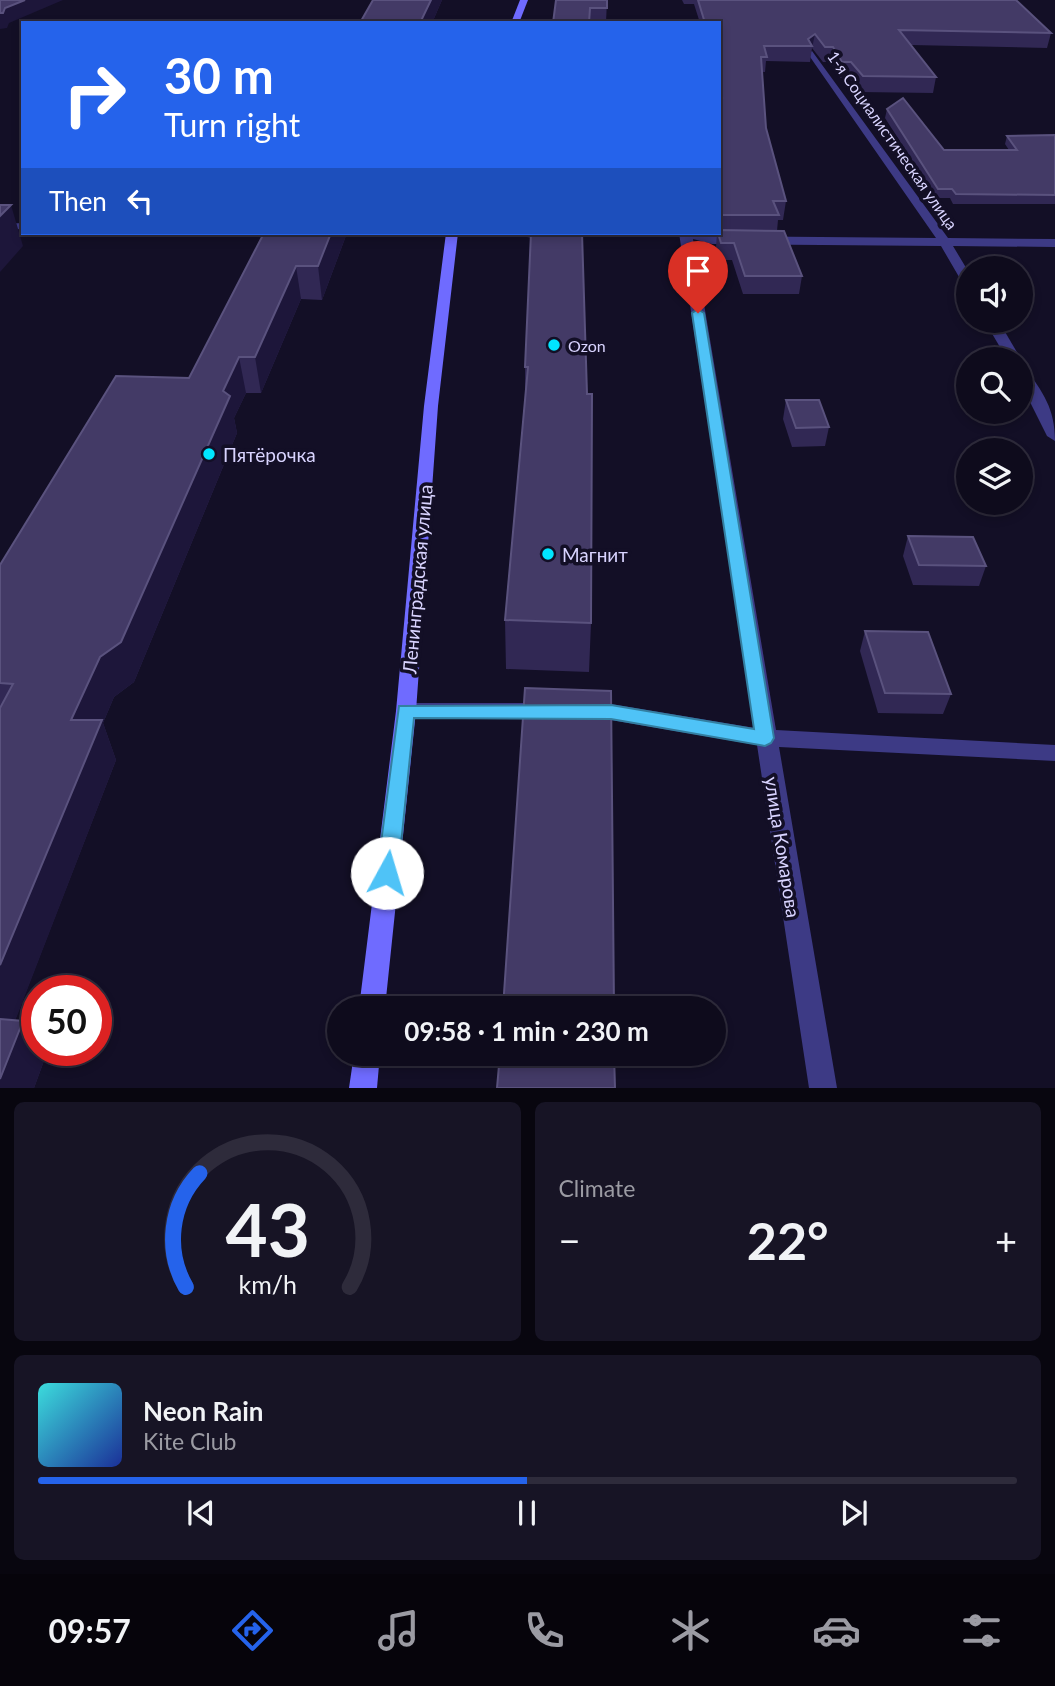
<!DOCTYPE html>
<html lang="en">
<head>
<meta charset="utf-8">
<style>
  body { margin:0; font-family:Lato,sans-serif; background:#171425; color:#f1f3f6; height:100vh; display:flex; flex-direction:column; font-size:26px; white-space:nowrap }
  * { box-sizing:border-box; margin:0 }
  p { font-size:23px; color:#9b9ba3 }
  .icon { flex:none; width:38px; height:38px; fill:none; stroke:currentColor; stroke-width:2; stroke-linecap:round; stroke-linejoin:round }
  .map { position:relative; height:1088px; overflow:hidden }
  .panel { display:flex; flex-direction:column; gap:14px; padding:14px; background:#08060f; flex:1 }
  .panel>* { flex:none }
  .top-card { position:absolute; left:21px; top:21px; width:700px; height:214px; border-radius:0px; box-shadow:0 4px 10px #0003,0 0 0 2px #2e2b3b; background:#2563eb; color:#fff; overflow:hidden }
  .buttons { position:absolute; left:956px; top:256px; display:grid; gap:14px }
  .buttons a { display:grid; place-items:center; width:77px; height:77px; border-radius:50%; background:#0e0b1c; box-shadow:0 4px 10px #0003,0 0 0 2px #2e2b3b; font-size:35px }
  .speed { position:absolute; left:21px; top:975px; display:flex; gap:14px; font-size:35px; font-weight:700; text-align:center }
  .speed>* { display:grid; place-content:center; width:91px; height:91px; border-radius:50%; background:#0e0b1c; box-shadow:0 4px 10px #0003,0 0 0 2px #2e2b3b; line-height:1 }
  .speed .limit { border:10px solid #d22; background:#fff; color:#111 }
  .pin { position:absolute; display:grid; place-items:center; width:60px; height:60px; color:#fff; margin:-72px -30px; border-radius:50% 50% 50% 0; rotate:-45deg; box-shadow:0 0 7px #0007 }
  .pin .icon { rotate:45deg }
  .me { position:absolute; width:77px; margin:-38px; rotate:6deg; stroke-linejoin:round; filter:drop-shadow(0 0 5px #0008) }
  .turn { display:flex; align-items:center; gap:24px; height:147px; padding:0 28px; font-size:32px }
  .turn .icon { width:91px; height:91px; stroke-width:2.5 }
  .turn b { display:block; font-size:49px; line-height:60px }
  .then { display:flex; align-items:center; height:66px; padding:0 28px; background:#0003; gap:14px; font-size:26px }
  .big { font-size:52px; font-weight:700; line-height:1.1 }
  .panel .widget { flex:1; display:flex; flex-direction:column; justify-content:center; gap:10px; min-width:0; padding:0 24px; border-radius:10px; background:#171425 }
  .panel .dial { align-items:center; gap:0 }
  .dial svg { height:182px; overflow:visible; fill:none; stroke:#2e2b3b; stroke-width:7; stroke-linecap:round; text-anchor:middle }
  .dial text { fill:#f1f3f6; stroke:none }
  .song { display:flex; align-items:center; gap:21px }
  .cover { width:84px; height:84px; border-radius:10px; background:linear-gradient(135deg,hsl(180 70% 55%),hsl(230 70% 35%)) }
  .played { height:7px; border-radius:4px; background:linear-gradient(90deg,#2563eb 50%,#2e2b3b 50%) }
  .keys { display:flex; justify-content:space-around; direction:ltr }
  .heat { display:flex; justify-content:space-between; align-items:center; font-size:38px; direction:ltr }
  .panel .tiles { flex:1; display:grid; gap:14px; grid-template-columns:1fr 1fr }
  .widget:last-child { grid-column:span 2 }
  .trip { position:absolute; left:327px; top:996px; width:399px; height:70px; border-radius:35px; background:#0e0b1c; box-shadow:0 4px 10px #0003,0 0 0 2px #2e2b3b; font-weight:700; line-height:70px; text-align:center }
  .tabs { display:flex; height:112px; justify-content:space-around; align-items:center; background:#06040b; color:#9b9ba3 }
  .tabs .icon { width:49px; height:49px }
  .tabs .selected { color:#2563eb }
  .tabs b { font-size:32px; color:#f1f3f6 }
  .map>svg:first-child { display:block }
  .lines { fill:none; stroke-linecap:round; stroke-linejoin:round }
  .minor { fill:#3d3a85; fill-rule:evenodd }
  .tertiary { fill:#3d3a85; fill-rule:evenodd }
  .secondary { fill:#6f6bff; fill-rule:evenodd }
  .wall { fill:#312854 }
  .shaded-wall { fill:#1d163a }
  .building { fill:#433a66; stroke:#5a527e; stroke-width:2 }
  .route { fill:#4fc3f7; stroke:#337fa1; stroke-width:2 }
  .poi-dot { fill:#00e5ff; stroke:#130f26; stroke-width:2.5 }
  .labels { text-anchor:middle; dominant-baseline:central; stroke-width:7; stroke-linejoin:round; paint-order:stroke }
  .far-street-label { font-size:16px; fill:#d9d4ff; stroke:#130f26 }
  .far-poi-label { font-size:16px; fill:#d9d4ff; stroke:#130f26; text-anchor:start }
  .poi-label { font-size:19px; fill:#d9d4ff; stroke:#130f26; text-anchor:start }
  .street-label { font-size:19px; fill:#d9d4ff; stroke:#130f26 }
</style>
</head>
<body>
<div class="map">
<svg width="1055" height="1088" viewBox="0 0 1055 1088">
  <rect width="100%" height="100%" fill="#130f26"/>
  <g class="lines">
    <g class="minor">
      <path d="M812,51L948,238L1055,239V247L953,246L968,271V286L962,282L941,246L712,244L693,239L776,730L1055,745V761L779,747L837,1088H809L757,745L611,720L582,718L579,712L582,706L611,704L755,728L679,233L712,236L936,238L808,54Z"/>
      <path d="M984,320H998L1021,359L1020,360L1007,359Z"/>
      <path d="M1020,366L1025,367C1043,393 1055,408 1055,441L1047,436L1020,382Z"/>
      <path d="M406,703H547L554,705L557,711L554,717L547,719H406L399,717L396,711L399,705Z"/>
    </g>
    <path class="tertiary" d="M23,223V229L0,230V224Z"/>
    <g class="secondary">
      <path d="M520,0H528L519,23H511Z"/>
      <path d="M446,233H458L438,406L416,711L385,1008H359L396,711L424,406Z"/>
      <path d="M354,1054H380L377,1088H349Z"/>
    </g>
  </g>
  <g class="wall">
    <path d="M373,0H442L432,23H361V21Z"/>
    <path d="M607,0L606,23H553Z"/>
    <path d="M682,0H1016L1051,33L1047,48L911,45L936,77L933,93L860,92L849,78H840L830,62H823L812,48L810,62L766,61L765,72H762L766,128L786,201L783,220H778L777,231L802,276L799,294H743L732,260H719L716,247L717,233H712H719V23H700L694,4H684Z"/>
    <path d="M887,109L944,150H1009L1005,144L1007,136L1055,135V204H953L950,198H936L885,118Z"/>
    <path d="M264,233H347L322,300L301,299L261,393H246L234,418L237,433L134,682L114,697L103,723L116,760L15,1020L23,1021L37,1044V1050H40L45,1058L34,1088H0V565L189,378Z"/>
    <path d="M527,233H582L591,623L589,672L506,669L505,620L525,398V367L531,238L527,237Z"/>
    <path d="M786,400L829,427L825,446L792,447L783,419Z"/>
    <path d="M908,536L986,566L979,586L913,585L903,556Z"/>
    <path d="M865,631L951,694L943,714L878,713L860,651Z"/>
  </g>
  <g class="shaded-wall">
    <path d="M25,0H63L9,23L7,28L0,29V13L5,8Z"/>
    <path d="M431,0H442L432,23H420Z"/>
    <path d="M815,34L812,48V49V46L808,39Z"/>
    <path d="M11,205L23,246L0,272V216Z"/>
    <path d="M331,233H347L322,300L318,266Z"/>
    <path d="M296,266L301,299L261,393L255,357Z"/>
    <path d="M239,357L246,393L234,418L237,433L134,682L114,697L103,723L116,760L2,1055L0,1051V965L71,720Z"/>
    <path d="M23,1021L37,1044V1050H40L45,1058L34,1088H0V1079Z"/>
  </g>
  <g class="building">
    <path d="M0,0H25L5,8L3,13H0Z"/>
    <path d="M373,0H431L420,23L361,21Z"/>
    <path d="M556,0H607V8H590L589,23H553Z"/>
    <path d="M698,0H1016L1051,33L899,30L936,77L863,76L851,62H842L833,47H825L815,34L808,39L812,46H764L767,57H761L766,128L786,201H773L779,215H719V130H720L719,96L722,97L719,82V23H705Z"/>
    <path d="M903,98L944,150H1017L1007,136L1055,135V195L956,194L952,189H938L887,109Z"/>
    <path d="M0,205H11L0,216Z"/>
    <path d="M719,230L784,231L802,276H745L734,243H721L718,233Z"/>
    <path d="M264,233H331L318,266H296L255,357H239L223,391L230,396L121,642L100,657L71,720H102L0,965V708L13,684L0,683V565L116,376L189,378Z"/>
    <path d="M531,233H582L587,394H592L591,623L505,620L528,367H525Z"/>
    <path d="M786,400H819L829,427L796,428Z"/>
    <path d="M908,536L973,537L986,566L919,565Z"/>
    <path d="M865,631L928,632L951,694L885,693Z"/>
    <path d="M525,688L611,691L614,1008H503Z"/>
    <path d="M0,1019L23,1021L0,1079Z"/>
    <path d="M500,1054H614L615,1088H497Z"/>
  </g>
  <path class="route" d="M698,309L704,313L774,738L771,743L765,746L611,719L414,718L398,873L395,880L387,882L380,880L377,873L399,706L611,705L754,729L692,313Z"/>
  <g class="poi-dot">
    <circle cx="554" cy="345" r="7"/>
    <circle cx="209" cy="454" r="7"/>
    <circle cx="548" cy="554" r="7"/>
  </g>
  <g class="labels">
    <g class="far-street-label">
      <text transform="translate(893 140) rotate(55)">1-я Социалистическая улица</text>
    </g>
    <g class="far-poi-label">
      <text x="568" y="345">Ozon</text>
    </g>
    <g class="poi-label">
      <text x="223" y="454">Пятёрочка</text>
      <text x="562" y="554">Магнит</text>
    </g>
    <g class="street-label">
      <text transform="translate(417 579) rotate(-85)">Ленинградская улица</text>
      <text transform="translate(783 847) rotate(81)">улица Комарова</text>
    </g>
  </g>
</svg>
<div class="buttons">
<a><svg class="icon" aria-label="sound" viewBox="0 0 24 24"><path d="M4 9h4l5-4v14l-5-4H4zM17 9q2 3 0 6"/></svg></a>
<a><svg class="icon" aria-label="search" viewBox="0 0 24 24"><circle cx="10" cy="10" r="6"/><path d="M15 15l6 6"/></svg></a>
<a><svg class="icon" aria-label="layers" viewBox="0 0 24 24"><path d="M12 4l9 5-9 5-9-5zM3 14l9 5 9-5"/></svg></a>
</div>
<div class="speed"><div class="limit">50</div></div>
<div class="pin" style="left:698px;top:313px;background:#d93025"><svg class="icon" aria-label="arrive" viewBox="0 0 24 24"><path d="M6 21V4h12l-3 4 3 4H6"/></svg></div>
<svg class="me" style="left:387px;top:873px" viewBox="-20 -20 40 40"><circle r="19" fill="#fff"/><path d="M0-13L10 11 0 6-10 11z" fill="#4fc3f7"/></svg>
<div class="trip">09:58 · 1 min · 230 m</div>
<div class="top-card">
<div class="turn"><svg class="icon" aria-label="right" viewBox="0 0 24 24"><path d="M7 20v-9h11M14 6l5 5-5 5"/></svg><div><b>30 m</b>Turn right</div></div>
<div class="then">Then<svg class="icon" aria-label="left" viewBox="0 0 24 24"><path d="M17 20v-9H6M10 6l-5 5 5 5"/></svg></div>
</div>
</div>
<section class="panel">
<div class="tiles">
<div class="widget dial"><svg viewBox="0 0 100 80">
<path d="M14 69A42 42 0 1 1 86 69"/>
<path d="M14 69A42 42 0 0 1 20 19" stroke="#2563eb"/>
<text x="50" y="56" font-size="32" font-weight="700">43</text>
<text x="50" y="72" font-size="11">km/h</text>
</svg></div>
<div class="widget"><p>Climate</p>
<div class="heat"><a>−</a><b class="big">22°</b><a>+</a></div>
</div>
<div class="widget">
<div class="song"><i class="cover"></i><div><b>Neon Rain</b><p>Kite Club</p></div></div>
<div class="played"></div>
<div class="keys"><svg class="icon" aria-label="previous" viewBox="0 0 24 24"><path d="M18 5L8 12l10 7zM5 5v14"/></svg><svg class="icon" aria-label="pause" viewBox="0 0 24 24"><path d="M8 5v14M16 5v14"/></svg><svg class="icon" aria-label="next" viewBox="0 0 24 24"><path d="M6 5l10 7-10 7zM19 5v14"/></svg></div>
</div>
</div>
</section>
<nav class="tabs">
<b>09:57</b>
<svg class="icon selected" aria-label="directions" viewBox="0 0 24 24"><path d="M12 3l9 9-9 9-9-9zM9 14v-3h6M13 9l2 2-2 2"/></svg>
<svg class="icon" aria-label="music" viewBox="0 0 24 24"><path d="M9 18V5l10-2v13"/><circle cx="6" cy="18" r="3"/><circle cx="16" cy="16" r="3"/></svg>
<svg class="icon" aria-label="phone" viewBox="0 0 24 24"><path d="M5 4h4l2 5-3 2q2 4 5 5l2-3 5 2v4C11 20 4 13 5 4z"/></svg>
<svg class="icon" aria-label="climate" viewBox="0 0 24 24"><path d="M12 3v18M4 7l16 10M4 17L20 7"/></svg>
<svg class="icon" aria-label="car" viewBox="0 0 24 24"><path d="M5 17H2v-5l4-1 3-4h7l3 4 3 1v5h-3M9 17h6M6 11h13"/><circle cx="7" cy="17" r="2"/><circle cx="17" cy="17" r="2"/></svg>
<svg class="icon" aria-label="filters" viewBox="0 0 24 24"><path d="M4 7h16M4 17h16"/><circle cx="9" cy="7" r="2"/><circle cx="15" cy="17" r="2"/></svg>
</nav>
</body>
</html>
